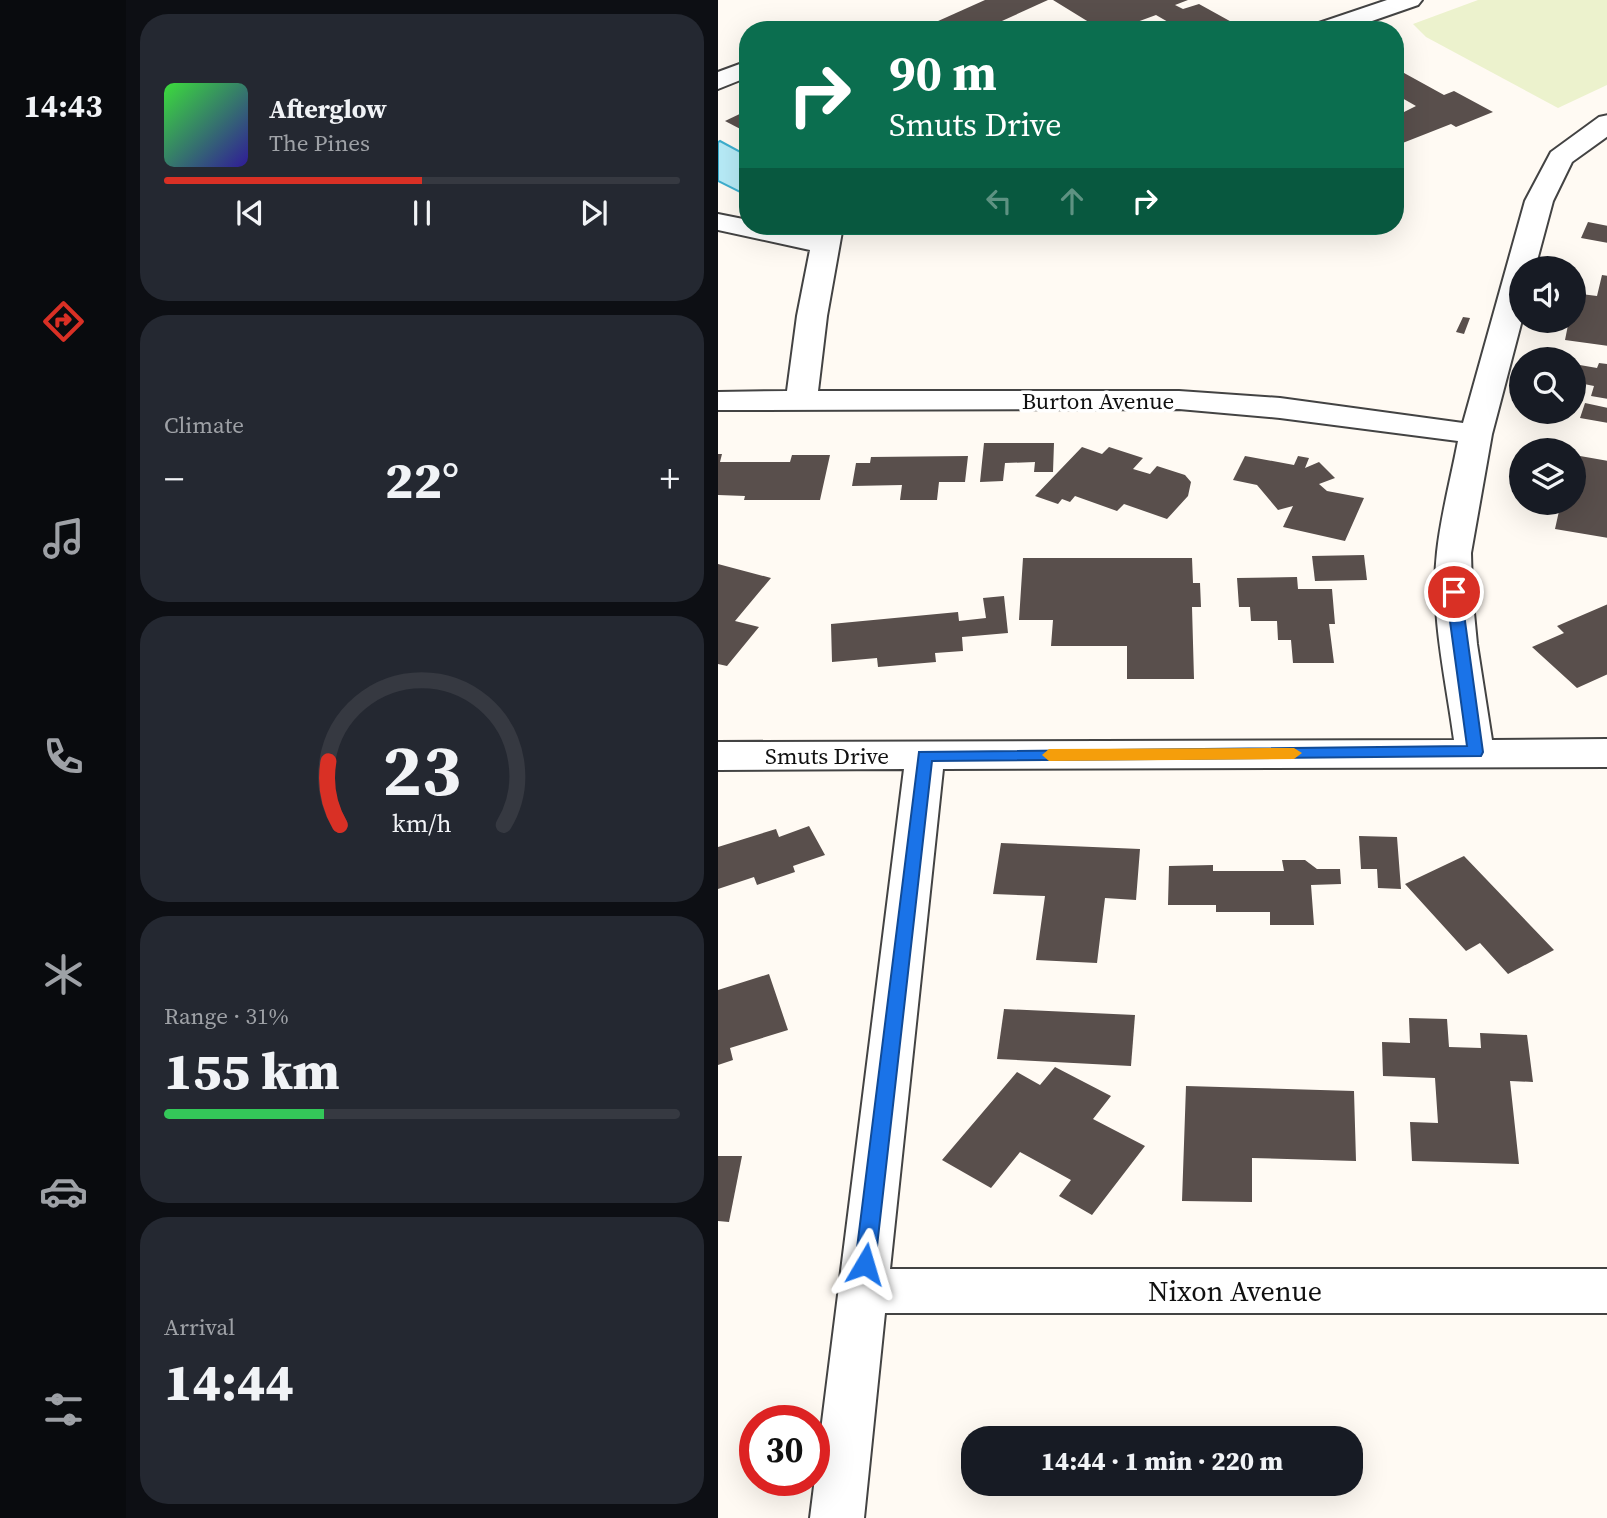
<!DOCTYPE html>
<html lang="en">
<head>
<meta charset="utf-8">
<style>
  body { margin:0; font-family:"Source Serif 4",serif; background:#242831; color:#f1f3f6; height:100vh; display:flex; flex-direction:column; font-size:26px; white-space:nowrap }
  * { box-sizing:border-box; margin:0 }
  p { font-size:23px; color:#9ea1a6 }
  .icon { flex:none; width:38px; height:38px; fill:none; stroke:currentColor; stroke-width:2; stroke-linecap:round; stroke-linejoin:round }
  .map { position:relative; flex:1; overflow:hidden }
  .side { display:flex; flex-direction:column; gap:14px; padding:14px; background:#0d0f14; width:592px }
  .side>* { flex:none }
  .hud { position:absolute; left:21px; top:21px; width:665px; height:214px; border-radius:28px; box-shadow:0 7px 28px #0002; background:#0b6e4f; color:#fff; overflow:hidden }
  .tools { position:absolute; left:791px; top:256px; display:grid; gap:14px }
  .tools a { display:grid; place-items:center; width:77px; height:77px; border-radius:50%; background:#171b24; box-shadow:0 7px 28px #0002; font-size:35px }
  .speed { position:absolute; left:21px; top:1405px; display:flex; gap:14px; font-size:35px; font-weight:700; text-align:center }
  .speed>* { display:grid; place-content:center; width:91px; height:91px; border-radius:50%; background:#171b24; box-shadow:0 7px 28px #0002; line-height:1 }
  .speed .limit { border:10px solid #d22; background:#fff; color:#111 }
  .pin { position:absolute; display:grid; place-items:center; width:60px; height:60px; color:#fff; margin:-30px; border:4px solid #fff; border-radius:50%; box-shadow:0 2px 7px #0007 }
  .me { position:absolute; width:77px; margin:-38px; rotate:7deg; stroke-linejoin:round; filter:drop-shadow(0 0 5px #0008) }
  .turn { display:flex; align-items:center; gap:24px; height:147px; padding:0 35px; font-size:32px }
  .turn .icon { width:91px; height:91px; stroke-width:2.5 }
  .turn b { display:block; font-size:49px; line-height:60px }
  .lanes { display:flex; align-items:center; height:66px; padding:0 35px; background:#0003; justify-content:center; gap:35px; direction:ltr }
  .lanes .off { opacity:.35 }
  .big { font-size:52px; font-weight:800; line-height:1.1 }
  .side .tile { flex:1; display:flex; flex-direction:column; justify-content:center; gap:10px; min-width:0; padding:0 24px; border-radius:28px; background:#242831 }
  .side .dial { align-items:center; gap:0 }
  .dial svg { height:182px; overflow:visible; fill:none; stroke:#363941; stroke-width:7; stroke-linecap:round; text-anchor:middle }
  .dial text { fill:#f1f3f6; stroke:none }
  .song { display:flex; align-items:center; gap:21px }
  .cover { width:84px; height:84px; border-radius:10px; background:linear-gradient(135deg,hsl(120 70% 55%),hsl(250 70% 35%)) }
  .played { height:7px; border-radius:4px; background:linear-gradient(90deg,#d93025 50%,#363941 50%) }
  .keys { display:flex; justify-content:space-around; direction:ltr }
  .heat { display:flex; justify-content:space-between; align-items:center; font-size:38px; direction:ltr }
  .charge { height:10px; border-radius:5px; background:linear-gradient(90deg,#34c759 31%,#363941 0) }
  .trip { position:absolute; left:243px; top:1426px; width:402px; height:70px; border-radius:28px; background:#171b24; box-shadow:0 7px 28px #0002; font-weight:800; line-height:70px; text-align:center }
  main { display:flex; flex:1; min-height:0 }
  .dock { display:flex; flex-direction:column; width:126px; justify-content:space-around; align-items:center; background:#090b0e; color:#9ea1a6 }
  .dock .icon { width:49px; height:49px }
  .dock .on { color:#d93025 }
  .dock b { font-size:32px; color:#f1f3f6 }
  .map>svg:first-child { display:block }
  .pitch { fill:#ecf2cd }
  .water { fill:#b7ebf7; stroke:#3dafcf; stroke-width:2 }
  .building { fill:#594f4c }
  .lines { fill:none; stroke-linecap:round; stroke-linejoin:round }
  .minor-casing { stroke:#434343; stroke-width:4 }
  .minor { fill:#fff; fill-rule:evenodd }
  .route { fill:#1a73e8; stroke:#114b97; stroke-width:2 }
  .slow { fill:#f59e0b }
  .labels { text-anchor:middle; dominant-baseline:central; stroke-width:7; stroke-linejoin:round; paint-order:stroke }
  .street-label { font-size:23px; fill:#101010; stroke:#fff }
  .near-street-label { font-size:28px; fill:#101010; stroke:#fff }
</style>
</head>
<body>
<main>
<nav class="dock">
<b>14:43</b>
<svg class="icon on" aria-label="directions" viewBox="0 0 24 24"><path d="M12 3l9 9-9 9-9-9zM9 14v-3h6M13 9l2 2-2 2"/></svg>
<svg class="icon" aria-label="music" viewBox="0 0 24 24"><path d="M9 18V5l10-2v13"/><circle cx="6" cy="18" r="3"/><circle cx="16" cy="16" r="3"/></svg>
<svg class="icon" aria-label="phone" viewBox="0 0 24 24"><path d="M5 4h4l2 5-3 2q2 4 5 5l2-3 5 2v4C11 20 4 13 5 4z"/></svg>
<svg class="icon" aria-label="climate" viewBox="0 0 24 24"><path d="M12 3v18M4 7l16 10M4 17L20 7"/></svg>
<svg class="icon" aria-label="car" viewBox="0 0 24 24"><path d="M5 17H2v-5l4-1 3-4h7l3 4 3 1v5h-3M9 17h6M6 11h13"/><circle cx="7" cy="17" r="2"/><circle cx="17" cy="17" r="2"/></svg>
<svg class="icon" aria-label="filters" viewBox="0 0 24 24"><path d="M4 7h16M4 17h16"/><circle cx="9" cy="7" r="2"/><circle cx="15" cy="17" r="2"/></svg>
</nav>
<section class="side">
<div class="tile">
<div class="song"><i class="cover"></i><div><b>Afterglow</b><p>The Pines</p></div></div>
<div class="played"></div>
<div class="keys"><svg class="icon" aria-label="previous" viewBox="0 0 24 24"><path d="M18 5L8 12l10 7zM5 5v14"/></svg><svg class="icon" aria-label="pause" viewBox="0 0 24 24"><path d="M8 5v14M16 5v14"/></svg><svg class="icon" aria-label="next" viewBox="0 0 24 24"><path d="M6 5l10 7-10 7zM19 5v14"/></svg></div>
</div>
<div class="tile"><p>Climate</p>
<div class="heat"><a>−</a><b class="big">22°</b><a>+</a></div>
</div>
<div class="tile dial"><svg viewBox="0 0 100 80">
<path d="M14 69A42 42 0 1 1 86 69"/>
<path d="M14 69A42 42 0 0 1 9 41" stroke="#d93025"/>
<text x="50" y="56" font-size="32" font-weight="700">23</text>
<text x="50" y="72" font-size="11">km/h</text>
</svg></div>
<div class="tile"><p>Range · 31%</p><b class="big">155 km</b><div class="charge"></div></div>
<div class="tile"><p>Arrival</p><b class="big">14:44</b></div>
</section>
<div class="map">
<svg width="890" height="1518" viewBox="0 0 890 1518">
  <rect width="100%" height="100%" fill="#fffaf3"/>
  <path class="pitch" d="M760,0H889V85L840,108L708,37L695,24Z"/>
  <path class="water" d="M2,141L30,156V196L0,181V142Z"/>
  <g class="building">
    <path d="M267,0H330L264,30H200Z"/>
    <path d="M335,0H470L457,5L465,9L481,4L528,30H464L438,15L408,26L407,30H371L374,24Z"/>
    <path d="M677,68L726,95L736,91L775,112L738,127L733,124L677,146V109L684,113L698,106L677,94Z"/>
    <path d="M30,110V133L7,121Z"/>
    <path d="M870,222L890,226V243L863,238Z"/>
    <path d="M884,275L890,276V346L847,340L851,320H856L863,294L879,296Z"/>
    <path d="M745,317L752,318L746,334L738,332Z"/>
    <path d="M881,363L890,364V399L873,396L876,386L856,382V364L879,368Z"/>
    <path d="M867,403L890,408V423L862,418Z"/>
    <path d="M266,443H336L335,472H316L317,462L287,463L285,481L262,482Z"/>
    <path d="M364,447L384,454L391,447L425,458L415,469L432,474L439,466L467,475L473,482L470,496L449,519L406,504L399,511L357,496L352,502L344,499L340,504L317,496Z"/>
    <path d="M0,454H4L2,462H72L74,455H112L102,500H26L27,496L0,495Z"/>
    <path d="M250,456L247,482H221L219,500H182L184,485L134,486L138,463H152L153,457Z"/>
    <path d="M527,456L576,465L580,456L591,458L587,468L601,462L617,478L601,484L609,491L646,498L627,541L565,527L575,506L560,510L539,485L515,480Z"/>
    <path d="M862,456L890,461V538L837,529L843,502H856V482Z"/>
    <path d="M646,555L649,580L597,581L594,556Z"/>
    <path d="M305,558H474L475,583H482L483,607H474L476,679H409V646H333L335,620H301Z"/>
    <path d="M0,564L53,578L17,621L41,627L9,666L0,664Z"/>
    <path d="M579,577L580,589H614L617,624H611L616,663H575L573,640H560L559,621H533L532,607H521L519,578Z"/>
    <path d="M286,596L290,633L244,637L245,651L217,653L218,662L160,667L159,658L114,662L113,624L240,612L241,621L268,618L265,598Z"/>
    <path d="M890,604V674L859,688L814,647L846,633L839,626Z"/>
    <path d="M91,826L107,855L75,866L77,872L39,885L36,877L0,889V847L58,829L61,837Z"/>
    <path d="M641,836L679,837L683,889L660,888L659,869H643Z"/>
    <path d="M283,843L422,849L418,900L387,898L379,963L318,960L327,896L275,894Z"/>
    <path d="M746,856L836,950L790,974L762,943L748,951L687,884Z"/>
    <path d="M564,860H587L599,869H622L623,884L593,885L596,925H552V912H498V905H450L451,866L495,865V871H566Z"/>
    <path d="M51,974L70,1030L12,1048L15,1060L0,1065V990Z"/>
    <path d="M286,1009L417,1015L413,1066L279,1059Z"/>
    <path d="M691,1018L729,1019L731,1047L763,1048L762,1033L809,1035L815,1082L792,1081L801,1164L694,1161L692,1122L720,1123L717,1078L665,1076L664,1042L692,1043Z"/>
    <path d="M337,1067L393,1096L375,1119L427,1146L374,1215L341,1196L353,1180L302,1152L273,1188L224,1160L299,1072L322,1085Z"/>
    <path d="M468,1086L636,1091L638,1161L534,1158V1202L464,1201Z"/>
    <path d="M0,1156H24L11,1222L0,1221Z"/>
  </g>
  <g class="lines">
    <g class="minor-casing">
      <g id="minor">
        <path d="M669,0H704L700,5L628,30H592L595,25Z"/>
        <path d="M30,61V77L0,89V72Z"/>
        <path d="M890,115V136L854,162L835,201L817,268H803L804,320L774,434L753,553L754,592L759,644L774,740L890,739V767L225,769L172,1269H890V1313H167L146,1518H92L186,769L0,770V742L736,740C728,680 712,614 719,552C723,515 733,478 740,441L562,418L461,409L0,410V392L69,391L79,316L92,250L0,230V214L30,220V226H60L95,233L97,226H125L109,316L100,391H461L562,398L745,423L807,201L833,152L881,117Z"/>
      </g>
    </g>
    <use href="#minor" class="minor"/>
  </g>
  <path class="route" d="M736,588L743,592L765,752L763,756L214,761L157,1264L154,1270L147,1273L140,1270L137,1264L201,752L749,746L728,592Z"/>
  <path class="slow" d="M576,748L584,753L576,759L331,761L324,755L331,749Z"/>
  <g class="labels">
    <g class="street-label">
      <text x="380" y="401">Burton Avenue</text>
      <text x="109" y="756">Smuts Drive</text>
    </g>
    <g class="near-street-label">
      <text x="517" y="1291">Nixon Avenue</text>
    </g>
  </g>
</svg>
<div class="tools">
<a><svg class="icon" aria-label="sound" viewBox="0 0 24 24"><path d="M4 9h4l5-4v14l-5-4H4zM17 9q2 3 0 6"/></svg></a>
<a><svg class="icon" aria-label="search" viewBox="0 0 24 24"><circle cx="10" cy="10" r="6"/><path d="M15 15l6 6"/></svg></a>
<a><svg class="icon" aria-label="layers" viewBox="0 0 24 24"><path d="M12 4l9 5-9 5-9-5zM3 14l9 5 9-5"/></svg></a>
</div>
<div class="speed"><div class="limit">30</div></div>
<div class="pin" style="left:736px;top:592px;background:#d93025"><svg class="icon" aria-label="arrive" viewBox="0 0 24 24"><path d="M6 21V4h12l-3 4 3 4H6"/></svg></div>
<svg class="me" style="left:147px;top:1264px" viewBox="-20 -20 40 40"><path d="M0-17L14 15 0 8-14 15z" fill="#1a73e8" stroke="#fff" stroke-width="4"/></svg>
<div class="trip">14:44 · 1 min · 220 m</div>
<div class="hud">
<div class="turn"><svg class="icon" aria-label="right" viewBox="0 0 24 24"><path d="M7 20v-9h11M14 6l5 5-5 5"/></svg><div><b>90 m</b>Smuts Drive</div></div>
<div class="lanes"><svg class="icon off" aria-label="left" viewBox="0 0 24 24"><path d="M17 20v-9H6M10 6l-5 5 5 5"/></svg><svg class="icon off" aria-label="ahead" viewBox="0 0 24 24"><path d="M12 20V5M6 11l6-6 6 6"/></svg><svg class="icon" aria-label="right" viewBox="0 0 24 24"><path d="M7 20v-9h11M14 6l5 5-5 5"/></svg></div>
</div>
</div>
</main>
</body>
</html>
